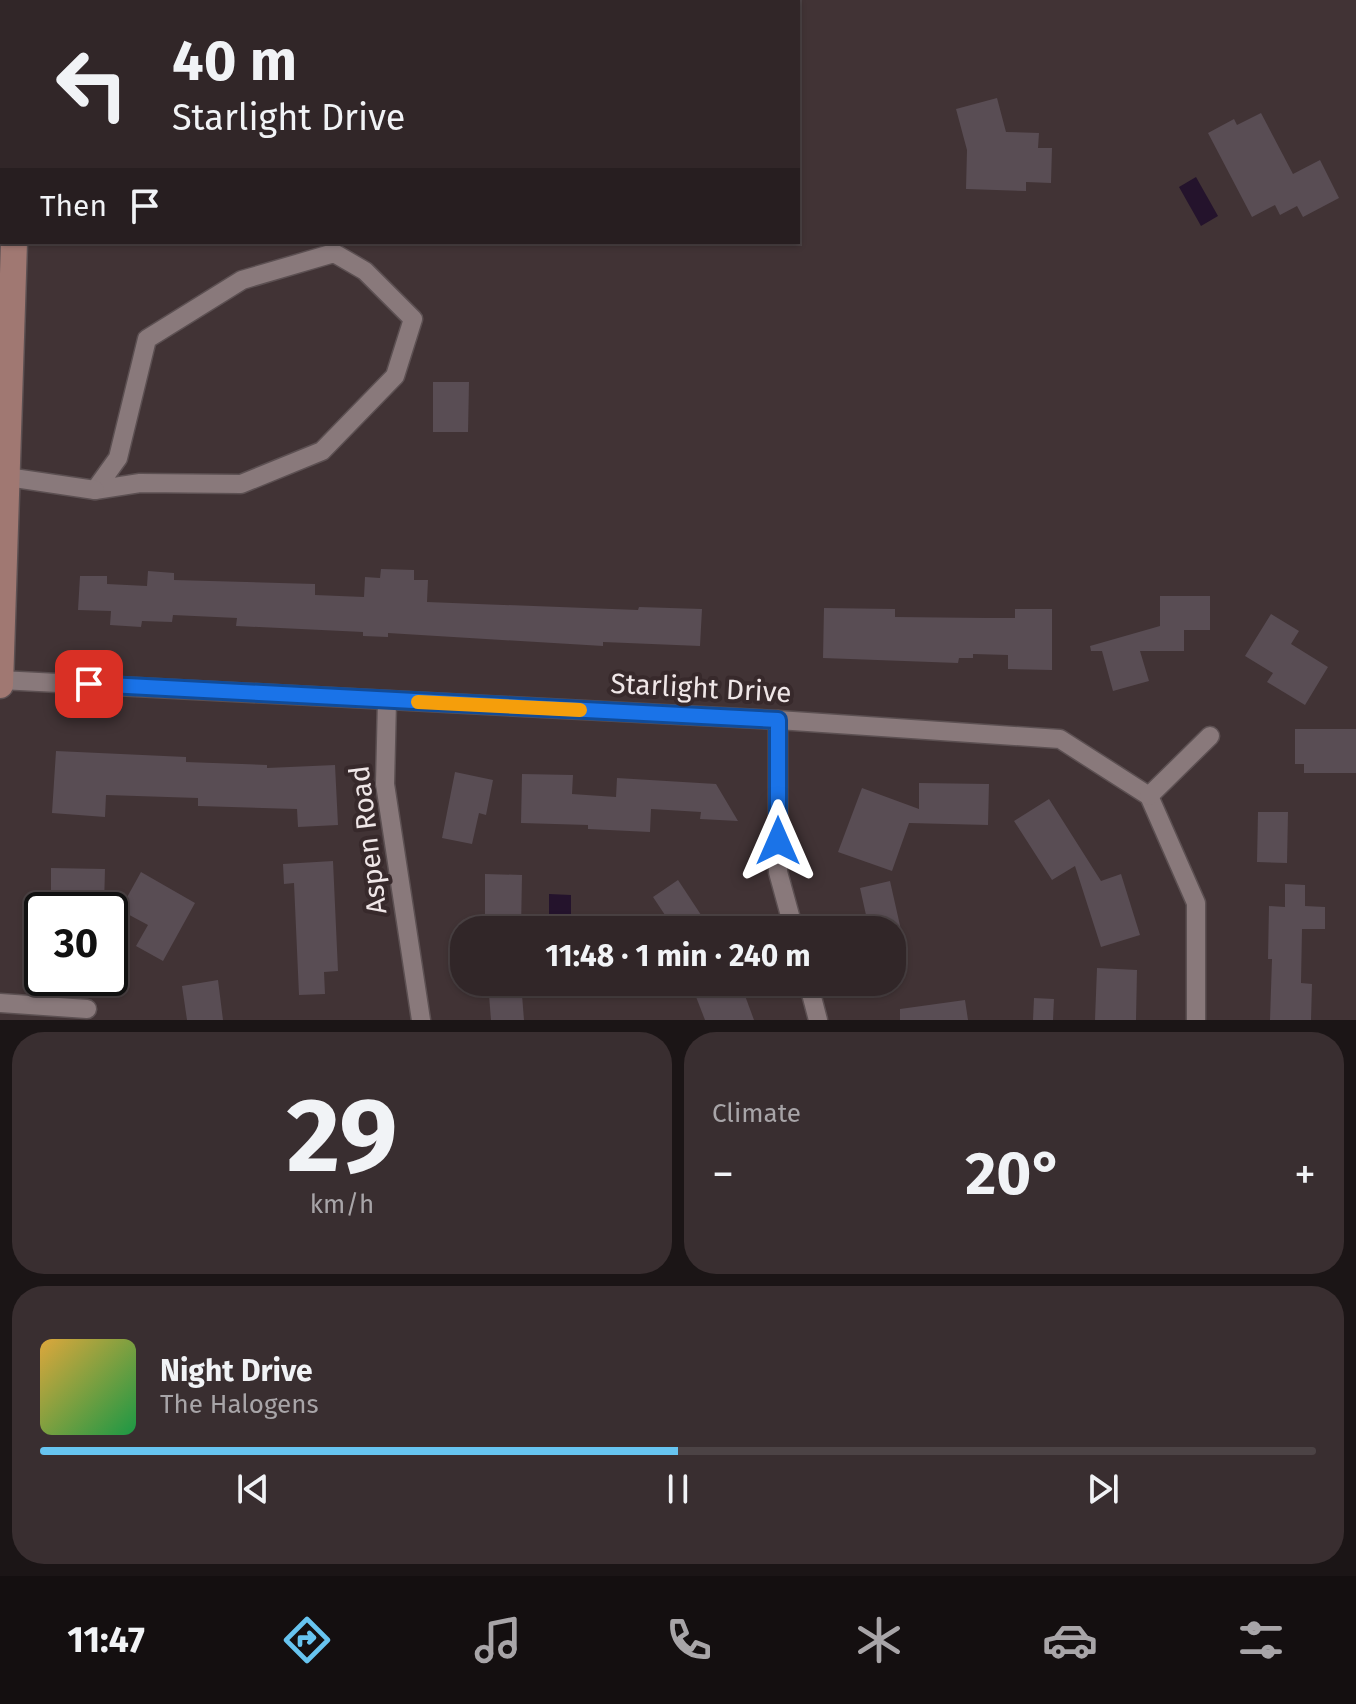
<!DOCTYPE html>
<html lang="en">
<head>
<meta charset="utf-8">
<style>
  body { margin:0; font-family:"Fira Sans",sans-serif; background:#392e30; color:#f1f3f6; height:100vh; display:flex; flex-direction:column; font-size:30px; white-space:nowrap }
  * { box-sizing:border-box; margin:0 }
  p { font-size:26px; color:#a8a5a8 }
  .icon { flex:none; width:44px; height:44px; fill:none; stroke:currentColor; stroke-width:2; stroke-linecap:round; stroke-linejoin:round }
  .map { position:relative; height:1020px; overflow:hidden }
  .details { display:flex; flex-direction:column; gap:12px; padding:12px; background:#1b1516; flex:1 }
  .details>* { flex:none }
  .top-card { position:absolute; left:0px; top:0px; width:800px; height:244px; box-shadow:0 2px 6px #0004,0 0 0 2px #4c4345; background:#312628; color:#f1f3f6; overflow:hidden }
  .speed { position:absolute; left:24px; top:892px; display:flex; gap:16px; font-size:40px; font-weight:700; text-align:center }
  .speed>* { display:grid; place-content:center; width:104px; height:104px; border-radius:50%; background:#312628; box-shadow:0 2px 6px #0004,0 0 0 2px #4c4345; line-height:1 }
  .speed .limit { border:4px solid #111; border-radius:12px; background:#fff; color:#111 }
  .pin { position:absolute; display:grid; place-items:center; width:68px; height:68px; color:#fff; margin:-34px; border-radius:16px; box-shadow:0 4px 12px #0006 }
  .me { position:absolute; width:88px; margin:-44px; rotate:0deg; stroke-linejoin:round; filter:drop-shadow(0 0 6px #0008) }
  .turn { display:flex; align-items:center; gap:28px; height:168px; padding:0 40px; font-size:36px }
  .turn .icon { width:104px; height:104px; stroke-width:2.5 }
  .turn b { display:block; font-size:56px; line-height:68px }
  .then { display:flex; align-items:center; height:76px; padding:0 40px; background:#0003; gap:16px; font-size:30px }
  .big { font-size:60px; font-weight:700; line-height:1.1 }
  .details .widget { flex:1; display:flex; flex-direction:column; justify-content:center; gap:12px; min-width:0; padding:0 28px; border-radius:32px; background:#392e30 }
  .details .dial { align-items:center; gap:0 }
  .dial b { font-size:104px; line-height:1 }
  .song { display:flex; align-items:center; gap:24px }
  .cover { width:96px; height:96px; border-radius:12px; background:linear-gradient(135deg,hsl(40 70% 55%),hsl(140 70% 35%)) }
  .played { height:8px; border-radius:4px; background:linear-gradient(90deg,#67c4f0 50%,#4c4345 50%) }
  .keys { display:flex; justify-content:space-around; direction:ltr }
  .heat { display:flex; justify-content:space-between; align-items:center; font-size:44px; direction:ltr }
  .details .tiles { flex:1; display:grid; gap:12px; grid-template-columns:1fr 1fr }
  .widget:last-child { grid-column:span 2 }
  .trip { position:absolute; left:450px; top:916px; width:456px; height:80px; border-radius:32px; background:#312628; box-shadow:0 2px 6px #0004,0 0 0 2px #4c4345; font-weight:700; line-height:80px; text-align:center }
  .tab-bar { display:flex; height:128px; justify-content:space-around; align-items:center; background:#140f10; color:#a8a5a8 }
  .tab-bar .icon { width:56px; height:56px }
  .tab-bar .current { color:#67c4f0 }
  .tab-bar b { font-size:36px; color:#f1f3f6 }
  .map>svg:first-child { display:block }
  .water { fill:#24132c }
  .building { fill:#594d54 }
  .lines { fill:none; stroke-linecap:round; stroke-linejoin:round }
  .street-casing { stroke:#5c5052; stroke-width:21 }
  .secondary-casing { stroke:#5c5052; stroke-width:29 }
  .street { stroke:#89797b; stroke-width:18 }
  .secondary { stroke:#a07872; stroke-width:26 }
  .route-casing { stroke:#114b97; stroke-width:20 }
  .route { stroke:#1a73e8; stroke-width:14 }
  .slow { stroke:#f59e0b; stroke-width:14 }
  .labels { text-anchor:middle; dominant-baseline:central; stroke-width:8; stroke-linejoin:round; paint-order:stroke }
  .street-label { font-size:28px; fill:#efe6e7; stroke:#37292b }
</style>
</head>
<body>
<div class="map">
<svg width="1356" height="1020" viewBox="0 0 1356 1020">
  <rect width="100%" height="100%" fill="#413335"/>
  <g class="water">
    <path d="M1196,177L1218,216L1201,226L1179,187Z"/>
    <path d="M549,894L571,895V930H545L546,924H549Z"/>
  </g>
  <g class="building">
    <path d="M997,98L1006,132L1039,133L1038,148H1052L1051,183L1026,182V191L966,189L967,150L956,109Z"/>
    <path d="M1261,113L1293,174L1320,160L1339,198L1303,217L1297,206L1280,215L1275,205L1252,217L1208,133L1234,119L1237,125Z"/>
    <path d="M433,382H469L468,432H433Z"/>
    <path d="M381,569L414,570V580H428L427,602L638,610L639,607L702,609L700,646L603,642V646L388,633V637L363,636V632L236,626L237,618L173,615L172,622L142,621L141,627L110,625L111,611L78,610L80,576H107V584L147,586L148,571L174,573V580L315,584V595L364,597L365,577L380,578Z"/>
    <path d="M1160,596H1210V630H1184V651H1140L1149,681L1113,691L1102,651H1091L1090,646L1160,626Z"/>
    <path d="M824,608L895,609V617L987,618H1015V609H1052V670L1008,669V655L973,654V658H959L958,663L823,658Z"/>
    <path d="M1271,614L1299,631L1291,644L1328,667L1305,705L1267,682L1273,673L1245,656Z"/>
    <path d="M1295,729H1356V773H1304V764H1295Z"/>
    <path d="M56,751L186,757V762L267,765V768L335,765L338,825L298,827L297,809L198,806V798L106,795L105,817L52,813Z"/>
    <path d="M455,772L493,780L486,815L479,813L472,844L442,838Z"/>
    <path d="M522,774L573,775L572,794L616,797L617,778L716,784L738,821L700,819L701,812L651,809L650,832L588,829V825L521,823Z"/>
    <path d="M919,783L989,784L988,825L909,823L892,871L838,852L862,788L919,809Z"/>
    <path d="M1049,799L1101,881L1121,874L1140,935L1101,947L1075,866L1052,880L1014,821Z"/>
    <path d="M1258,812H1288L1287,863L1257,862Z"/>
    <path d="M333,861L338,971L324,972L325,994L299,995L294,883L284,884L283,864Z"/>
    <path d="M51,868L105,869L104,906H80V910H51Z"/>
    <path d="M141,872L195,903L163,961L136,946L148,925L120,910Z"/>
    <path d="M485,874L522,875L521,930H485Z"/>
    <path d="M678,880L711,930H675L653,897Z"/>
    <path d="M890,881L901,930H833L832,922L866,915L860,888Z"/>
    <path d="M1285,884L1305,885V906L1325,907V929H1302L1301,983L1312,984L1311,1020H1270L1272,959H1268L1269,906L1285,907Z"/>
    <path d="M1097,968L1137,970L1136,1020H1095Z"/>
    <path d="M218,980L223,1020H187L182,986Z"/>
    <path d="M488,982H521L524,1020H491Z"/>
    <path d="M710,982H740L754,1020H705L693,989Z"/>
    <path d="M1034,998L1054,999L1053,1020H1033Z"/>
    <path d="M965,1000L968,1020H900V1009Z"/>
  </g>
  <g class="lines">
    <g class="street-casing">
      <g id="street">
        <path d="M334,253L365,271L413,319L395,376L322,451L241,484L140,483L95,490L118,458L147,339L242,280Z"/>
        <path d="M0,476L95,490"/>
        <path d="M0,680L778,720L1060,739L1149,796L1196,903V1020"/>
        <path d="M387,701L385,784L421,1020"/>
        <path d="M778,720V872L794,930"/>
        <path d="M1149,796L1210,736"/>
        <path d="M808,982L818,1020"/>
        <path d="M0,1003L87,1009"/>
      </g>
    </g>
    <g class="secondary-casing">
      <g id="secondary">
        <path d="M20,2L21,0"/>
        <path d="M0,685L14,242"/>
      </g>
    </g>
    <use href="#street" class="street"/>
    <use href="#secondary" class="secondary"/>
  </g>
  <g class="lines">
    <g class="route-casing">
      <path id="route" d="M89,684L778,720V841"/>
    </g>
    <use href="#route" class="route"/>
    <path class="slow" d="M418,702L580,710"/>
  </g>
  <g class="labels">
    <g class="street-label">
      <text transform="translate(701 688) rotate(3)">Starlight Drive</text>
      <text transform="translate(368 840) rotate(-97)">Aspen Road</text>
    </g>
  </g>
</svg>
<div class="speed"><div class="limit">30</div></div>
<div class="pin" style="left:89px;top:684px;background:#d93025"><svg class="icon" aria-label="arrive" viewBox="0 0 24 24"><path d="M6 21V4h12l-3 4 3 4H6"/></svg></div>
<svg class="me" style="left:778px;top:841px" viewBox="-20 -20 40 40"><path d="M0-17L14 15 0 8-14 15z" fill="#1a73e8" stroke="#fff" stroke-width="4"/></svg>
<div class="trip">11:48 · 1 min · 240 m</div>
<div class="top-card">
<div class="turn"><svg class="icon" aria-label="left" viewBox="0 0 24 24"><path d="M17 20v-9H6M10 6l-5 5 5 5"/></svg><div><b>40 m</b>Starlight Drive</div></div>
<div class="then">Then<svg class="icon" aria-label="arrive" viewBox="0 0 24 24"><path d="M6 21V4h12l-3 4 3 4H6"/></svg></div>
</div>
</div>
<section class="details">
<div class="tiles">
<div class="widget dial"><b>29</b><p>km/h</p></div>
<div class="widget"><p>Climate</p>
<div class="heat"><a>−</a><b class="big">20°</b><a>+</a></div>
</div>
<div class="widget">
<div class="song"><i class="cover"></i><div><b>Night Drive</b><p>The Halogens</p></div></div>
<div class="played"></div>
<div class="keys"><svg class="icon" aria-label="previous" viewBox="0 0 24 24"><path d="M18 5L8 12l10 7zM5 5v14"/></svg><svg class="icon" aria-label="pause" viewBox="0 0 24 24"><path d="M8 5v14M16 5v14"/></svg><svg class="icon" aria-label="next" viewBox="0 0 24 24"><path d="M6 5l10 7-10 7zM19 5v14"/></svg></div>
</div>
</div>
</section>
<nav class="tab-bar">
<b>11:47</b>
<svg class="icon current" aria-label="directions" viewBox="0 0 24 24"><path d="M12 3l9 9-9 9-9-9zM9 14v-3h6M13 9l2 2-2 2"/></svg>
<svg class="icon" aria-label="music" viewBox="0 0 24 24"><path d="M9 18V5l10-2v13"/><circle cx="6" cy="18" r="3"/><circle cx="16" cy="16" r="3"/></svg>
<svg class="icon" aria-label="phone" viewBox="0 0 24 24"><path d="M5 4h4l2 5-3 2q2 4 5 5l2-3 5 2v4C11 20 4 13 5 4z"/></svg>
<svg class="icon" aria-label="climate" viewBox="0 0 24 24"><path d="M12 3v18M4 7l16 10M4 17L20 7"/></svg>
<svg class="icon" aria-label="car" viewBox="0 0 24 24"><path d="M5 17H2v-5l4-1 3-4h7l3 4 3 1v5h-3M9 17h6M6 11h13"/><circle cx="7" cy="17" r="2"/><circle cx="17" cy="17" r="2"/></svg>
<svg class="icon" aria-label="filters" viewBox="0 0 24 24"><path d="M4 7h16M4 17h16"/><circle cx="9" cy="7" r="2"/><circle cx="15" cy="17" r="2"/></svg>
</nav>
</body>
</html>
